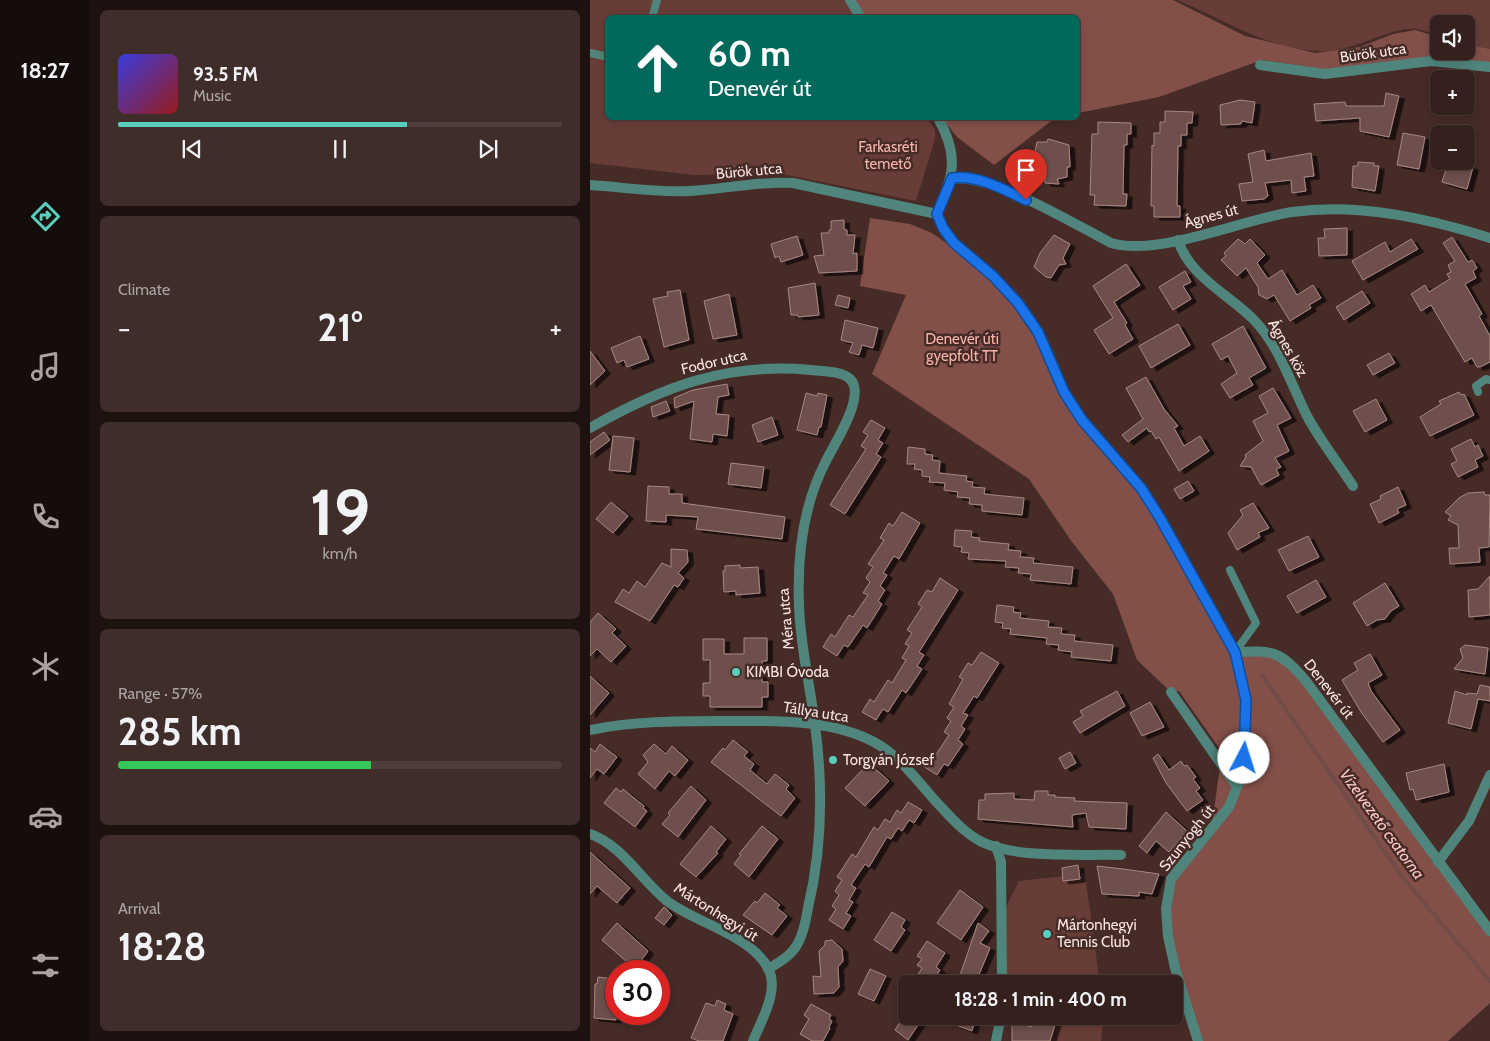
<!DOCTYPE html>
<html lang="en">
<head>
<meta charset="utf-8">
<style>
  body { margin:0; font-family:Cabin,sans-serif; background:#3f2d2a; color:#f1f3f6; height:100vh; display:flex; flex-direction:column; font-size:19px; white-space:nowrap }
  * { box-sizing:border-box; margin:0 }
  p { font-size:16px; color:#a9a3a4 }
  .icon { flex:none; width:28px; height:28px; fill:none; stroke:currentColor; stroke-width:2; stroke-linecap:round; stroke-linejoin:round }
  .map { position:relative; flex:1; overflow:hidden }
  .panel { display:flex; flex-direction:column; gap:10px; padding:10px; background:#1d1210; width:500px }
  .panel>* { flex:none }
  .guide { position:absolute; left:15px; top:15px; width:475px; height:105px; border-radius:8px; box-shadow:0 2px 8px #0003,0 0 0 1px #4e3e3b; background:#00695c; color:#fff; overflow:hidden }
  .controls { position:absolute; left:840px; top:15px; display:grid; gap:10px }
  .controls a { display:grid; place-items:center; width:45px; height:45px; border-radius:8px; background:#34201d; box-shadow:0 2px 8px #0003,0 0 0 1px #4e3e3b; font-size:25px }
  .speed { position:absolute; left:15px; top:960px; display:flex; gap:10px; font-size:25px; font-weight:700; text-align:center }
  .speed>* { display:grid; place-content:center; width:65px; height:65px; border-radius:50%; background:#34201d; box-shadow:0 2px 8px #0003,0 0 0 1px #4e3e3b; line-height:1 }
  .speed .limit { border:8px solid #d22; background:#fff; color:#111 }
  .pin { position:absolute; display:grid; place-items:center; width:42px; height:42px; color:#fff; margin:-51px -21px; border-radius:50% 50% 50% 0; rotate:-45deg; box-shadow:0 0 5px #0007 }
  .pin .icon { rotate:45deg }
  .me { position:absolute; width:55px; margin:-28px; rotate:5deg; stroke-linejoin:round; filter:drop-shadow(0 0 4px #0008) }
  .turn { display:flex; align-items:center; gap:18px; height:105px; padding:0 20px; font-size:22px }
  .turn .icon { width:65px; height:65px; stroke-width:2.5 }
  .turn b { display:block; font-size:35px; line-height:42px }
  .big { font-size:38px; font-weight:700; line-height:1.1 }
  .panel .tile { flex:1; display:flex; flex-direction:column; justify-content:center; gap:8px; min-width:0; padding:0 18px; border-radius:8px; background:#3f2d2a }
  .panel .dial { align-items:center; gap:0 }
  .dial b { font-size:65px; line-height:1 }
  .song { display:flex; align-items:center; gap:15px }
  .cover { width:60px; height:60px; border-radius:8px; background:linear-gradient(135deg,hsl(240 70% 55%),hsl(0 70% 35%)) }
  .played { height:5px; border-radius:2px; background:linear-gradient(90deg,#5acebd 65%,#4e3e3b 65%) }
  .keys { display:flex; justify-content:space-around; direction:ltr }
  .heat { display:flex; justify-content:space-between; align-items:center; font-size:28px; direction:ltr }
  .charge { height:8px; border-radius:4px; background:linear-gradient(90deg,#34c759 57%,#4e3e3b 0) }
  .trip { position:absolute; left:308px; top:975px; width:285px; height:50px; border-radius:8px; background:#34201d; box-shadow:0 2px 8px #0003,0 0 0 1px #4e3e3b; font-weight:700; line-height:50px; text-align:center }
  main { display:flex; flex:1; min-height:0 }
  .dock { display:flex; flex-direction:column; width:90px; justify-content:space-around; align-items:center; background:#150d0c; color:#a9a3a4 }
  .dock .icon { width:35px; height:35px }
  .dock .active { color:#5acebd }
  .dock b { font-size:22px; color:#f1f3f6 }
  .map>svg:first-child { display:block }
  .green { fill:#693d37 }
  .forest { fill:#835049 }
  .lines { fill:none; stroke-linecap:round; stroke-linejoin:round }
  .stream { stroke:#714c49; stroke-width:4 }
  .building { fill:#6e4f4b; stroke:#a88782; filter:url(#shadow) }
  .lane { stroke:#4f857c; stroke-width:8 }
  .street { stroke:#4f857c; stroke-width:10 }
  .route-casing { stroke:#114b97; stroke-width:12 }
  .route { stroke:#1a73e8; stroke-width:9 }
  .poi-dot { fill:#5acebd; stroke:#462b27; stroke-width:2 }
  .labels { text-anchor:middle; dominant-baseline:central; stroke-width:5; stroke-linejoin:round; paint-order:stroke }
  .street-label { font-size:15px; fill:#f7e5e2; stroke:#462b27 }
  .park-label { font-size:15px; fill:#f8b4ab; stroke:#462b27 }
  .poi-label { font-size:15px; fill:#f7e5e2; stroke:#462b27; text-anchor:start }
  .water-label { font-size:16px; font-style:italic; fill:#fbc7c0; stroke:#462b27 }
</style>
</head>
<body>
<main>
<nav class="dock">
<b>18:27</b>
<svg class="icon active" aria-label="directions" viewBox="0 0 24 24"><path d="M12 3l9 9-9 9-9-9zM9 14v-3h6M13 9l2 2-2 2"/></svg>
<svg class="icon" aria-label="music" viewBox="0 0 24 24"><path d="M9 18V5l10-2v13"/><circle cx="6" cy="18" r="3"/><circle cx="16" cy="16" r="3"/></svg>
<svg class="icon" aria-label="phone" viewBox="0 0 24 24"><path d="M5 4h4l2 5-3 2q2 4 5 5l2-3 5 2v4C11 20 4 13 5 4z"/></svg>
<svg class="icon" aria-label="climate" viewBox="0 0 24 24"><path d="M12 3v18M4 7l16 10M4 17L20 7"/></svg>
<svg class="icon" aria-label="car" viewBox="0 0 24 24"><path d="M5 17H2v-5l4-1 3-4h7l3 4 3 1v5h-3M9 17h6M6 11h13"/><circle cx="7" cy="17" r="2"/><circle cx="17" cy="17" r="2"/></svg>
<svg class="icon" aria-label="filters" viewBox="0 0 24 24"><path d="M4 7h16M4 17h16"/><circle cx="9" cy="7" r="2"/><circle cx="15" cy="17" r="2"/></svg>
</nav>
<section class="panel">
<div class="tile">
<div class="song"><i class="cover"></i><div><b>93.5 FM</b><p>Music</p></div></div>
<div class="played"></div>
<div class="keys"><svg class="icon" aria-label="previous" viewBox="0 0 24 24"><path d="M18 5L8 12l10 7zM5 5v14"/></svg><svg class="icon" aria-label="pause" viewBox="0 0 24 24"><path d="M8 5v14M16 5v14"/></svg><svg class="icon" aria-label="next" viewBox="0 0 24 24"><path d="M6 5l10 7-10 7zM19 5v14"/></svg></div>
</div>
<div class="tile"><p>Climate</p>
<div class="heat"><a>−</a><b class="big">21°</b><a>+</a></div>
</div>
<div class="tile dial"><b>19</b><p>km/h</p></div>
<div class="tile"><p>Range · 57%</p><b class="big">285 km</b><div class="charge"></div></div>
<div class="tile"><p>Arrival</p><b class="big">18:28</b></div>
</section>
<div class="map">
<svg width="900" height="1041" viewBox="0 0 900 1041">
  <defs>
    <filter id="shadow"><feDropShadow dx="5.5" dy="3" stdDeviation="0" flood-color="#0009"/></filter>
  </defs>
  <rect width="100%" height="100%" fill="#462b27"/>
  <g class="green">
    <path d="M0,0H257L269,17L18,18V118H337L345,130V139L326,201L187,173L105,175L0,163Z"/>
    <path d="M587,0H900V49L876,44V24H849V36C842,34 834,30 827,29C807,25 765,50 738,51C683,53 636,20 587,0Z"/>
    <path d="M495,874L510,984H412L411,917L429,881Z"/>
    <path d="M450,1016H514L511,1041H447L451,1027Z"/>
  </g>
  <g class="forest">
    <path d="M265,0H583L655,36L725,53L770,47L803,34L825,30L849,37V51H876V44L900,49V64L841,59L800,61L739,70L672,60L569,97L488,113V18L276,17Z"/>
    <path d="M352,118H465L404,165L367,137Z"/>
    <path d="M280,218L320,224L342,233L403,276L428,303L474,392L551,489L645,652L697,660L900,931V1003L858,1041H608L578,936L581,879L620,839L632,752L589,691L581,692L547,660L523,594L482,542L439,479L282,374L316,295L270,286Z"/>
  </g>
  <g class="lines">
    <path class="stream" d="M672,675L810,874L900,981"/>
  </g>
  <g class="building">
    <path d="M796,93L809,96L799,137L770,131V118L726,121L724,104L755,102L756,106H794Z"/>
    <path d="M650,100L665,102L662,123L652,121L651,124L631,125L630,105Z"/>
    <path d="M575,111L603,112L602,123H597V135H591V146H588L587,206H590V217H564V206H561L562,145L564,146V133H570V122H575Z"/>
    <path d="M508,122L541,123V134H537V145H534L533,194H537L536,206L504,205L505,195H500L502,134H508Z"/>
    <path d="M813,133L835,137L829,169L807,165Z"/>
    <path d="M458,139L479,145L480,167H477V177L467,179L469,184L455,183V177L447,179L443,161L447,142H457Z"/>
    <path d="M674,150L676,161L721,153L724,176L714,177L716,191L702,193L701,180L675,183L678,196L674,199L652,201L649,184L663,182L658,154Z"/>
    <path d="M768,162L784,163V166H789L785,191L762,187L763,166H768Z"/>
    <path d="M866,162L883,167L877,189L852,182L858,163L865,165Z"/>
    <path d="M254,220V229L257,230V235H265L263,254L267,253V271L229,273L224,256L234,255L231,233H239V230H241V221Z"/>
    <path d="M757,228V255L729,256L728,238H735L734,229Z"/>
    <path d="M464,235L480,244L473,258L476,264L469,265L461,278L456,277L444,267L450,253Z"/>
    <path d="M207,236L213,255L191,262L189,256L185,258L181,244Z"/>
    <path d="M862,237L878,262L882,260L887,268L883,271L886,278L875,284L892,314L889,316L900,336V362L890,367H887L882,358L875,362L841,305L831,311L821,294L835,285L839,292L860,279L857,274L861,272L858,265L865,261L853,243Z"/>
    <path d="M648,239L655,244L660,239L675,255L667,263L678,279L692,270L707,295L723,285L731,298L719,305L721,308L700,321L684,295L677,299L669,295L668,287L656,268L647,276L631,260L636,256L634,253Z"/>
    <path d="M821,239L828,249L773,280L762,261L795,242L800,252Z"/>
    <path d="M536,264L550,285L524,302L537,323L535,325L543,339L519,354L504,330L523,318L503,286Z"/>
    <path d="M595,271L601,282L593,286L601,299L583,310L569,287Z"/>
    <path d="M225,283L229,315L208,317L207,315H201L198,288Z"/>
    <path d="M90,290L99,340L74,347L63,299L78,296L77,292Z"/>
    <path d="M772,291L780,303L754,320L746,307Z"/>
    <path d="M139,294L147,335L123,339L114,301Z"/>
    <path d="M248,295L260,298L258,308L245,305Z"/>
    <path d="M255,320L288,328L283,348L272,345L269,355L259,352L263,343L251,340Z"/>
    <path d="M588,324L600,345L561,368L549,346Z"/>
    <path d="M653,326L676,368L659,378L663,385L640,398L631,384L647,373L638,356L631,360L622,344Z"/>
    <path d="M50,336L59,359L37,367L34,360L27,363L21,348Z"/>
    <path d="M0,351L15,371L0,385Z"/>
    <path d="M799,353L805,363L783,375L777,365Z"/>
    <path d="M556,377L574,409L588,426L584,428L594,446L610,436L619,451L589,471L569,437L566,439L561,431L559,432L557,428L538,442L532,435L553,419L536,388Z"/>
    <path d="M137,384L139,395L128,397L126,414L139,415L137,436L123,434L122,442L100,439L104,401L85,408L84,398L103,390Z"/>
    <path d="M683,388L701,418L687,425L699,451L685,458L691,467L686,469L689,475L671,485L661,467L650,466L656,457L655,455L673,441L663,421L678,413L669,396Z"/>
    <path d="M869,392L871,395L874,394L884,415L840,436L830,417L851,404L849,401Z"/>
    <path d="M216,393L227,396L228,393L237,395L231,427H229L227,435L207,430Z"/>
    <path d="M786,399L797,420L775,432L763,411Z"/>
    <path d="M76,401L80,411L63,417L61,407Z"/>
    <path d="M182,417L188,435L168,442L162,425Z"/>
    <path d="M281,420L295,428L288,440L293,443L286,454L291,457L255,514L240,505L276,449L271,446L278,435L273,432Z"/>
    <path d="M14,432L20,440L0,455V442Z"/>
    <path d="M23,436L44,438L40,472L19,470Z"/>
    <path d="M881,439L885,447L888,445L893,456L885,460L888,467L868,477L861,464L867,461L861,449Z"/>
    <path d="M318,447L335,449V454L343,455L342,460L350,461L349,473L377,476L376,481L383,482L382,487L395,488L394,494L434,498L432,515L392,511V505L379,504L380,498L367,497L368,492L354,490L355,483L339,482L340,477L332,476V470L324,469L325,464H317Z"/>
    <path d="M141,463L174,467L171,488L138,484Z"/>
    <path d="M598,481L604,491L590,499L584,489Z"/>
    <path d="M58,486L79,487V494H92V503L195,517L192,539L106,529L108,517L76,515V522L56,521Z"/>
    <path d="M808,487L816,505L807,509L809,513L789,523L780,504L791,499L790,496Z"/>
    <path d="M894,492L895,495H900L899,547L889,548L890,562L860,564L859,548H869L868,525L858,520L861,516L855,512L869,498L878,493Z"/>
    <path d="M21,502L38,516L23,533L6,519Z"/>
    <path d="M663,503L679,528L668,533L670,537L647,550L638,533L653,515L650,510Z"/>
    <path d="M312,512L330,523L309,559L304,556L293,573L297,575L290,586L295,590L288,601L292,604L277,628L273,625L258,647L254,645L247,656L233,647L241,634L245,637L259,615L263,617L278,595L273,593L280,582L276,578L283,567L278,564L294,540L290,538L299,523L303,526Z"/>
    <path d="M365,530L382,531L381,537L390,538L389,541L419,544L418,550L431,551L430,557L444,558L443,563L483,567L481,584L440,580L441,574L428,573L429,568L415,567L416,561L378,559L379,553L371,552L372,547L364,546Z"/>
    <path d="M718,536L729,557L699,571L688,550Z"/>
    <path d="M81,549L97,550L98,562L88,573L94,578L88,587L84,585L60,621L25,602L33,589L39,593L47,581L55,587L72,563L81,567Z"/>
    <path d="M150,565V568L168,567L170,593L146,595V591L134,592L133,571H135V566Z"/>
    <path d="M900,576V615L879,617L878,590L888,589Z"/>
    <path d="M350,578L368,590L329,652L334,655L327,666L332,669L316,693L312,690L298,712L293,709L286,720L272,712L280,699L284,702L298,680L302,683L316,660L312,658L319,646L315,644L322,633L317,630L332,607L328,604L337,590L342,592Z"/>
    <path d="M726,580L736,597L707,613L697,596Z"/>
    <path d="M795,583L809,606L801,611L795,619L787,620L777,626L763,603Z"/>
    <path d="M407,605L424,607L423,612L431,613L430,618L459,621L458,627L472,628L471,634L485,635L484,641L523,645L521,661L481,657L482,652L468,650L469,645L456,644L457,638L420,634L421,629L412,628L413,623L405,622Z"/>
    <path d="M8,613L26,629L22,633L36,646L21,662L7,649L0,656V622Z"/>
    <path d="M154,638H177V661H172V682H178V697H172V707H120V696H113V683H120V660H113V639H134V654H154Z"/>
    <path d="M875,645L898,648L895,674L864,669L873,658L870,649Z"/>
    <path d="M391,652L409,663L387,698L384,696L373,713L378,715L371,726L375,729L368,740L373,744L358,766L354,764L347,775L333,766L341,754L345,756L359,735L354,732L361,721L357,718L364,707L359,704L373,679L369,677L378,663L382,665Z"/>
    <path d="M780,654L792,675L778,683L781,691L810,730L793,742L771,712L752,680L768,670L764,663Z"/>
    <path d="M0,676L19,693L0,715Z"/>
    <path d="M890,685L900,687V701L888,699L881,729L858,723L865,691L877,695V693L887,694Z"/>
    <path d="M527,691L535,706L490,733L483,722L493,716L490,711Z"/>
    <path d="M560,702L574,727L552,736L540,713Z"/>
    <path d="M143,740L158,752L154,756L164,764L160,770L177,784L185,774L199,785L196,789L205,798L191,816L121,762L133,748L135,750Z"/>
    <path d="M10,744L27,757L14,774L7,769L0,778V748L5,752Z"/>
    <path d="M64,744L76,754L82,746L98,760L85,776L79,771L65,789L48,774L58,762L53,755Z"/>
    <path d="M480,752L486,763L475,769L469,758Z"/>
    <path d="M568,754L579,770L591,761L594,766L597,765L606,777L603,779L610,788L606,791L613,800L597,811L576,783L563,758Z"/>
    <path d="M279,763L299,781L275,806L255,788Z"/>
    <path d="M854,764L859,792L826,800L823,789L820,790L816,773Z"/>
    <path d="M101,786L116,800L88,837L72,824L80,815L78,813Z"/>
    <path d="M26,788L31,792L33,789L54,806L53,808L57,811L45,827L14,803Z"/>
    <path d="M445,791H458V795H465V797L485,798L484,801L537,803L536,829L499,827L496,813L482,815L483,827L388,819L389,800H395V794L424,793V799L444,800Z"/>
    <path d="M318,802L332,810L324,823L319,820L312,831L308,828L301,839L297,837L279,867L275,864L261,885L266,888L259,900L263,902L256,913L261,916L253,929L239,920L246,909L242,906L249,895L245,891L252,880L247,877L262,854L266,857L284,827L288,830L295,819L300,822L307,810L311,813Z"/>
    <path d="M576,812L597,831L579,852L566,841L557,853L549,846Z"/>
    <path d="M121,826L136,839L126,852L128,853L106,877L90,864Z"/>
    <path d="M172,826L188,839L159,877L144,864L151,855L149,854Z"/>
    <path d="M0,852L40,888L27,903L7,886L0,894Z"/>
    <path d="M488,865L490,879L473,881L472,868Z"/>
    <path d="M507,866L533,869L569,874L562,894L549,892V896L512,894Z"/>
    <path d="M370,890L393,907L371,940L347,923Z"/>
    <path d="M175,893L190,905L187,908L197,916L182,935L153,915L165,901L167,903Z"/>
    <path d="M74,907L82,915L74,925L65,918Z"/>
    <path d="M302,912L315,920L311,927L315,930L301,951L284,940Z"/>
    <path d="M27,923L58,951L45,969L12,940Z"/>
    <path d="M388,923L399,931L390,943L400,948L385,984H367Z"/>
    <path d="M242,940L252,949L253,961L248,967L249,987L244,993L224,994L223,976L231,977L229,951L235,945V941Z"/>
    <path d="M337,941L355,953L346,967L350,970L346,976L356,984H322L332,968L327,965L332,959L327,956Z"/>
    <path d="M280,969L296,976L284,1001L268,994Z"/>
    <path d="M8,977L26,979V1020L4,1018L5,984H7Z"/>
    <path d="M127,1000L136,1004L134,1010L143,1014L133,1041H109L101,1038L116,1003L125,1006Z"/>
    <path d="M221,1004L241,1015L239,1019L242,1021L239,1027L240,1028L233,1041H222L210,1034L219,1019L214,1015Z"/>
    <path d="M314,1016H334L318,1040L305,1030Z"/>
    <path d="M369,1016H386L382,1031L366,1025Z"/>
    <path d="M445,1016L466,1021L460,1041H422V1021L442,1027Z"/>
  </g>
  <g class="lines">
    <g class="lane">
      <path d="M62,18L67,0"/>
      <path d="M0,53L18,57"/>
      <path d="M888,392L886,386L896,379L900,380"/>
      <path d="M640,570L666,623L645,652"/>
    </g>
    <g class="street">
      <path d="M260,0L271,18"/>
      <path d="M670,65L735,74L841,61L900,67"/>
      <path d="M348,118C370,157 363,176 347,214L353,228L364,243L403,276L428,303L448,332L474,392L492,420L551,489L570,518L645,652L656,700V742L652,774L639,807L581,879L576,909L578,936L585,968L608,1041"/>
      <path d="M362,179C401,173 484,224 521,243C569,257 650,220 702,212C769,203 837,218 900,238"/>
      <path d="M0,185C33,187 67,193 100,191C134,189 168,181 203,183L347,214"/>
      <path d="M588,240C599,276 638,294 663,319C689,345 701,384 717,416C730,440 748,463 763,486"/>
      <path d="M0,428C72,387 137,362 221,370C233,371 251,371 260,379C277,395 244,444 236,461C213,505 207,556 209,605C210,645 220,685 225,725C233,785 232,849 218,908C216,919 214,933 208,943C202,955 190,962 178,969"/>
      <path d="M645,652C684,650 690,651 716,681L900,931"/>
      <path d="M581,692L647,787"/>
      <path d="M0,730C44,721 87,721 132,721C182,721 238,718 284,742C312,757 331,786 352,808C364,821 376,834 392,842C428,859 492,854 531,855"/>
      <path d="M0,834C32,845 51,880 77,901C106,923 160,935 178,968C190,990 171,1021 163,1041"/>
      <path d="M406,846L411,862L412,984"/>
      <path d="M848,862L879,821L900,775"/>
      <path d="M406,1041L411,1016"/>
    </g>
  </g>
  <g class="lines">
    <g class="route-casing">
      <path id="route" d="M436,200C413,189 388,175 362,178L347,214L353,228L364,243L403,276L428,303L448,332L474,392L492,420L551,488L570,518L645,652L656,700L654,758"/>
    </g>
    <use href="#route" class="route"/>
  </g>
  <g class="poi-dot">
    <circle cx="146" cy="672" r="5"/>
    <circle cx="243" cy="760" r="5"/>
    <circle cx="457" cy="934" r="5"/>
  </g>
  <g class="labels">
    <g class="street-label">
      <text transform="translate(783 53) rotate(-8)">Bürök utca</text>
      <text transform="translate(159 171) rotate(-5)">Bürök utca</text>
      <text transform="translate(621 216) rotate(-15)">Ágnes út</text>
      <text transform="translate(698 348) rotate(60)">Ágnes köz</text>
      <text transform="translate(124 362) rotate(-13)">Fodor utca</text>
      <text transform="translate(196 619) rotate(-95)">Méra utca</text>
      <text transform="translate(739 689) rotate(52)">Denevér út</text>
      <text transform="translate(226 712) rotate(9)">Tállya utca</text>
      <text transform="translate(597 838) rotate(-52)">Szunyogh út</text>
      <text transform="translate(126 912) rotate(32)">Mártonhegyi út</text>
    </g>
    <g class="park-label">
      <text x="298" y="147">Farkasréti<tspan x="298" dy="17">temető</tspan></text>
      <text x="372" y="339">Denevér úti<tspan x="372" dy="17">gyepfolt TT</tspan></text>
    </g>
    <g class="poi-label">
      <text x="156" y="672">KIMBI Óvoda</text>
      <text x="253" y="760">Torgyán József</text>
      <text x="467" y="925">Mártonhegyi<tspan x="467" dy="17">Tennis Club</tspan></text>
    </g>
    <g class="water-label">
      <text transform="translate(792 824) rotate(54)">Vízelvezető csatorna</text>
    </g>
  </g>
</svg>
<div class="controls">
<a><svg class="icon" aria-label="sound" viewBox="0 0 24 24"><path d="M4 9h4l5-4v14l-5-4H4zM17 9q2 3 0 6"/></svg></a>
<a>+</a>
<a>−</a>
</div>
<div class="speed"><div class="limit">30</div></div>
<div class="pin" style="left:436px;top:200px;background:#d93025"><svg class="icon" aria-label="arrive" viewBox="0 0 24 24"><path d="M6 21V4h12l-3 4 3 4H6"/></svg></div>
<svg class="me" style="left:654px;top:758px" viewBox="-20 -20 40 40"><circle r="19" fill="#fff"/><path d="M0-13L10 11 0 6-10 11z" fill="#1a73e8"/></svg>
<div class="trip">18:28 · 1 min · 400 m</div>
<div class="guide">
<div class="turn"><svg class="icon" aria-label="ahead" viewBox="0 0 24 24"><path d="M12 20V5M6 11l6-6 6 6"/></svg><div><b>60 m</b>Denevér út</div></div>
</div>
</div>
</main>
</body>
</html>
